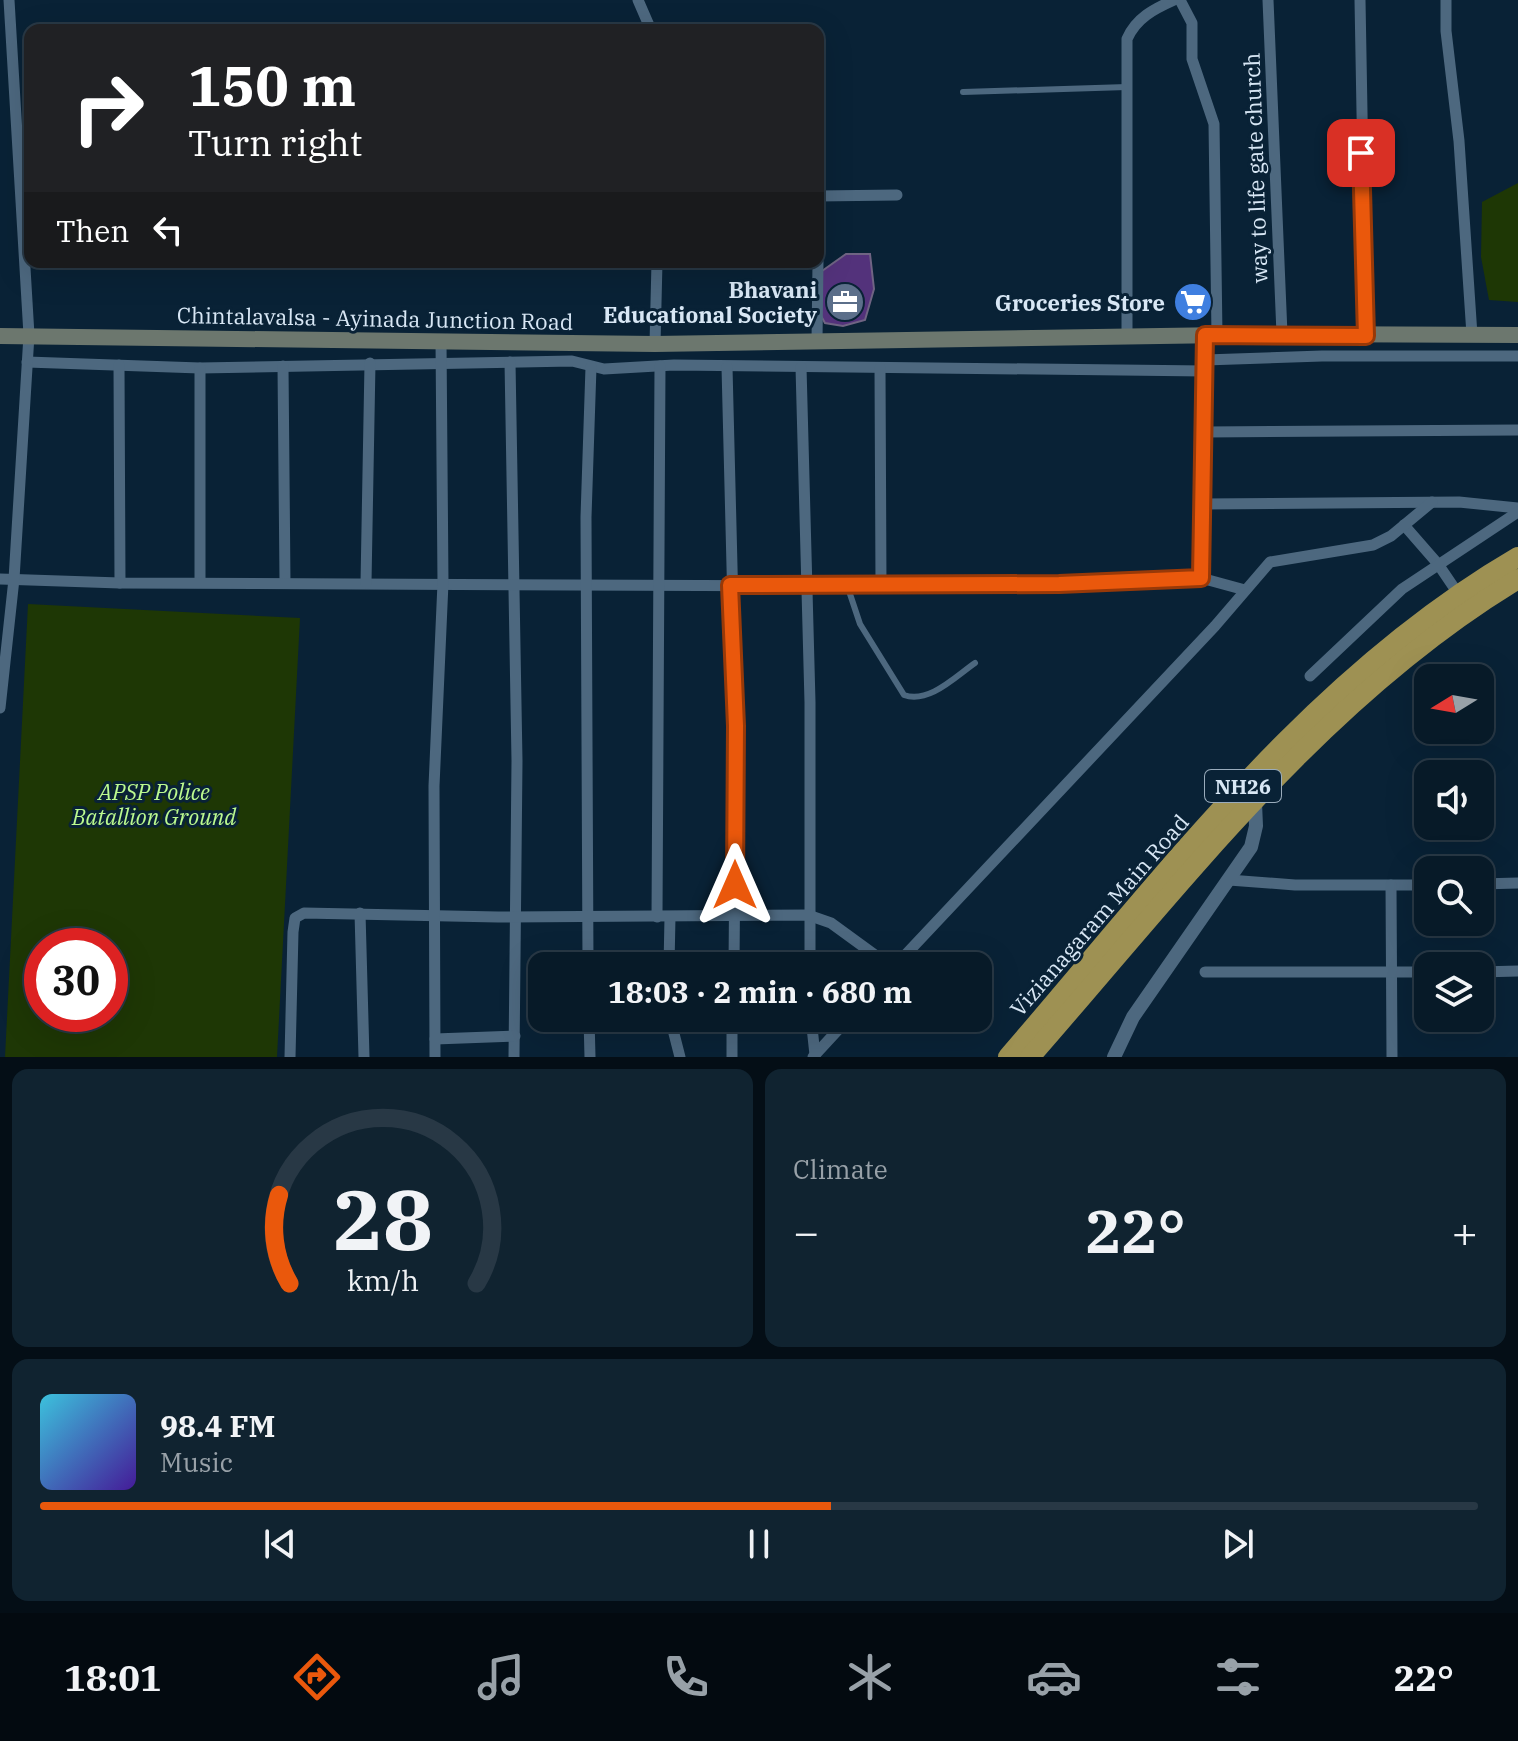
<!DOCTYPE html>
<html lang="en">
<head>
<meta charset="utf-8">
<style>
  body { margin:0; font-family:"IBM Plex Serif",serif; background:#102330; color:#f1f3f6; height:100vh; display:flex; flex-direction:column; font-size:30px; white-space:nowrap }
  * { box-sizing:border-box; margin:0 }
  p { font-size:26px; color:#98a1a8 }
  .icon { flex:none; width:44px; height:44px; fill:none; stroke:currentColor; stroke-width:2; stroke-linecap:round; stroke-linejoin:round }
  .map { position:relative; height:1057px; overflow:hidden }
  .sheet { display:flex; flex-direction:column; gap:12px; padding:12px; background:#040e16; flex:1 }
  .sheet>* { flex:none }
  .guide { position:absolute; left:24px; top:24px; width:800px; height:244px; border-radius:16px; box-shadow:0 8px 32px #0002,0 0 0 2px #283845; background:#202124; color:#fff; overflow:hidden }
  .needle { width:52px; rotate:259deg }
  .controls { position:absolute; left:1414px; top:664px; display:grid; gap:16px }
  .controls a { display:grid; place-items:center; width:80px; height:80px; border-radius:16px; background:#071a28; box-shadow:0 8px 32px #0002,0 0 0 2px #283845; font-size:40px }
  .speed { position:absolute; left:24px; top:928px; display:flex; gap:16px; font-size:40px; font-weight:700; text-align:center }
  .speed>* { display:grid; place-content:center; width:104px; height:104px; border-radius:50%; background:#071a28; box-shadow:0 8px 32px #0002,0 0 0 2px #283845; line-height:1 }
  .speed .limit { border:12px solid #d22; background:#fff; color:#111 }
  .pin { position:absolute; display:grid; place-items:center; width:68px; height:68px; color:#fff; margin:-34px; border-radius:16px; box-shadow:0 4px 12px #0006 }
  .me { position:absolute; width:88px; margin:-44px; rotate:0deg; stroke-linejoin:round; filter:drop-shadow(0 0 6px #0008) }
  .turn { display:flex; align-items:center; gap:28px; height:168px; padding:0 32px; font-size:36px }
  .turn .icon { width:104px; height:104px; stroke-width:2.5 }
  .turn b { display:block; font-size:56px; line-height:68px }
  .then { display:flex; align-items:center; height:76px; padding:0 32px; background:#0003; gap:16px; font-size:30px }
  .big { font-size:60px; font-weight:800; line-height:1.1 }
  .sheet .tile { flex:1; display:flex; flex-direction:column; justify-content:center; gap:12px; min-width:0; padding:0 28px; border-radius:16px; background:#102330 }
  .sheet .dial { align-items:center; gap:0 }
  .dial svg { height:208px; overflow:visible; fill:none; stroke:#283845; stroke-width:7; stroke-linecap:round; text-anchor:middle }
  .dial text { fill:#f1f3f6; stroke:none }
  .song { display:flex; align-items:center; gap:24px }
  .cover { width:96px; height:96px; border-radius:12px; background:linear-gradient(135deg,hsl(190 70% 55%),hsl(260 70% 35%)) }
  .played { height:8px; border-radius:4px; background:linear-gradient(90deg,#ea580c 55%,#283845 55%) }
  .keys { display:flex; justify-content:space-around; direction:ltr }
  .heat { display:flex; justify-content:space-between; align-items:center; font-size:44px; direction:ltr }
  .sheet .tiles { flex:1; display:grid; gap:12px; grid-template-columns:1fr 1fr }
  .tile:last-child { grid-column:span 2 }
  .trip { position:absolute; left:528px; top:952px; width:464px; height:80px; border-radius:16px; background:#071a28; box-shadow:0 8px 32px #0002,0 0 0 2px #283845; font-weight:800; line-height:80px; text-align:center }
  .dock { display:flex; height:128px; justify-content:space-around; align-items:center; background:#030a10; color:#98a1a8 }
  .dock .icon { width:56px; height:56px }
  .dock .selected { color:#ea580c }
  .dock b { font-size:36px; color:#f1f3f6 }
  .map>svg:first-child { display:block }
  .green { fill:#1e3705; fill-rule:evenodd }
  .building { fill:#53327b; stroke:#6f6483; stroke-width:2 }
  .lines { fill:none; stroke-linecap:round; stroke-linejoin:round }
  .service { stroke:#4d687f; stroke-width:6 }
  .minor { stroke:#4d687f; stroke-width:11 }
  .tertiary { stroke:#4d687f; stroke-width:14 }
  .secondary { stroke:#6c776e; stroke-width:16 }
  .trunk { stroke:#9e9153; stroke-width:20 }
  .route-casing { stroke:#983908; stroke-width:20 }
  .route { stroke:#ea580c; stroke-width:14 }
  .labels { text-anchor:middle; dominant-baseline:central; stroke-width:6; stroke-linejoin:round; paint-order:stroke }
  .shield { fill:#092236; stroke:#9aacbc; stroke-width:2 }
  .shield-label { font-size:20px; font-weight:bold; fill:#d8e7f5 }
  .street-label { font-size:22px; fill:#d8e7f5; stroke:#092236 }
  .poi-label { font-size:22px; font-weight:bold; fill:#d8e7f5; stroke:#092236; text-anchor:end }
  .park-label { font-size:22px; font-style:italic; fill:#bcfa8f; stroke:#092236 }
</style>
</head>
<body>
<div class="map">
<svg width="1518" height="1057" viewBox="0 0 1518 1057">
  <rect width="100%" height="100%" fill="#092236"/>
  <g class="green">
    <path d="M1518,183V302L1489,300L1481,257L1482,202Z"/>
    <path d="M28,604L300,618L277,1057H5ZM42,946H110V1014H42Z"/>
  </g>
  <path class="building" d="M846,254H870L874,289L865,320L843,326L825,323L820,314L822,271Z"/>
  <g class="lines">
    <g class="service">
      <path d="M963,92L1127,87"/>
      <path d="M847,585L860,624L904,695C929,704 956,676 975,663"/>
    </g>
    <g class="minor">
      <path d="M638,0L651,30"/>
      <path d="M1180,0L1192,23V59L1214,124L1217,335"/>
      <path d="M1268,0L1282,334"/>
      <path d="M1360,0L1366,336"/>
      <path d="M1446,0V31L1459,141L1472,335"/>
      <path d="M818,196L897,195"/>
      <path d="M818,243L819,196"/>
      <path d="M1127,336V39C1136,18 1154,9 1174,0"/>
      <path d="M817,341L818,262"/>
      <path d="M655,344L657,262"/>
      <path d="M1205,360L1322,356H1518"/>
      <path d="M27,362L200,368L572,361L604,369L674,365L1205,371"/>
      <path d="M510,362L517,761L514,1057"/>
      <path d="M119,365L120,583"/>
      <path d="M283,366L285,582"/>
      <path d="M727,367L736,726L734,966"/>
      <path d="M801,367L810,702V966"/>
      <path d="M200,368V582"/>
      <path d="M880,368L881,585"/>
      <path d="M1205,432L1518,430"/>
      <path d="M1203,504L1459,502L1518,508"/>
      <path d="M1404,525L1438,564L1459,595"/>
      <path d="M1201,578L1205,335"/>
      <path d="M0,579L120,583L808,586L1059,584L1201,578L1245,590"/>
      <path d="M366,583L370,363"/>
      <path d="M1310,676L1402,589L1518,512"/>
      <path d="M0,708L14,579L29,335L9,0"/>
      <path d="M1229,880L1295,885H1428"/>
      <path d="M1480,884L1518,883"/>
      <path d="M1391,885L1392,1057"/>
      <path d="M360,913L364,1057"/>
      <path d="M657,917L660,366"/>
      <path d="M588,966L586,517L591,367"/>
      <path d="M669,966L670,917"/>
      <path d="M895,966L1215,626L1270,562L1373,545L1391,536L1432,502"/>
      <path d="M1205,972H1428"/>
      <path d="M1480,972L1518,971"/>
      <path d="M589,1018L590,1057"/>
      <path d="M670,1018L680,1057"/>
      <path d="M732,1018V1057"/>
      <path d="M811,1018L815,1055"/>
      <path d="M435,1039L515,1036"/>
      <path d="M290,1057L293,932L295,918L304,913L498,917L808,915L831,923L890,966"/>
      <path d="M435,1057L434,786L443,583L441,341"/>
      <path d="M813,1057L849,1018"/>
    </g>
    <path class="tertiary" d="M1114,1057L1133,1017L1251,847L1256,826L1255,803"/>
    <path class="secondary" d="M0,336L655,344L1282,334L1518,335"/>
    <g class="trunk">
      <path d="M1008,1057C1163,878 1310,678 1518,557"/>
      <path d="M1030,1057C1179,887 1322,697 1518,579"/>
    </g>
  </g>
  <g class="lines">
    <g class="route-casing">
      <path id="route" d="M735,885L736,726L730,585L1059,584L1201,578L1205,335L1366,336L1361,153"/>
    </g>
    <use href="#route" class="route"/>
  </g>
  <defs>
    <g id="office-disc" transform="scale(2)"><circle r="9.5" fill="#5c6f8a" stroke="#092236"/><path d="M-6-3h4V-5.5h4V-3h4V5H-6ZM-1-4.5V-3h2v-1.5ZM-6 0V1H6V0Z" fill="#fff"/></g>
    <g id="supermarket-disc" transform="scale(2)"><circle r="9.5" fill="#3f7fe0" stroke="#092236"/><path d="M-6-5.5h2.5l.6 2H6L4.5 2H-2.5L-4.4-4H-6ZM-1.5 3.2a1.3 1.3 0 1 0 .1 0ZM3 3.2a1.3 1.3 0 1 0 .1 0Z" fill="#fff"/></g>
  </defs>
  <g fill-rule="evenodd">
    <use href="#office-disc" x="845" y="302"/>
    <use href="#supermarket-disc" x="1193" y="302"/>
  </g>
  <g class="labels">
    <rect class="shield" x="1205" y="770" width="76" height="32" rx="6"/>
    <g class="shield-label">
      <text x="1243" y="786">NH26</text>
    </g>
    <g class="street-label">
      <text transform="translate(1255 168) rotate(-92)">way to life gate church</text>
      <text transform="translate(375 318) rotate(1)">Chintalavalsa - Ayinada Junction Road</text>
      <text transform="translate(1099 915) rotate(-49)">Vizianagaram Main Road</text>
    </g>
    <g class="poi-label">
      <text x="817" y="289">Bhavani<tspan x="817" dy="25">Educational Society</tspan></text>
      <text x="1165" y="302">Groceries Store</text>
    </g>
    <g class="park-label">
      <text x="154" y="791">APSP Police<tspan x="154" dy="25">Batallion Ground</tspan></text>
    </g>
  </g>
</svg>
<div class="controls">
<a><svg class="needle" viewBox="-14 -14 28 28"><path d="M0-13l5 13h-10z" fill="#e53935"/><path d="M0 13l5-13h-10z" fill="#98a1a8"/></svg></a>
<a><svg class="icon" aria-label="sound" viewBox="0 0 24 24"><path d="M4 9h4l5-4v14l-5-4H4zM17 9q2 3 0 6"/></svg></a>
<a><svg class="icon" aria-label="search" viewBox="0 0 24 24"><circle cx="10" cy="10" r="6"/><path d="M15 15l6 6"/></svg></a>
<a><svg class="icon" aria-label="layers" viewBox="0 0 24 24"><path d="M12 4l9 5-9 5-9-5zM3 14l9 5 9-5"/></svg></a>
</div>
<div class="speed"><div class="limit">30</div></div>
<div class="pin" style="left:1361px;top:153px;background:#d93025"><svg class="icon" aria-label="arrive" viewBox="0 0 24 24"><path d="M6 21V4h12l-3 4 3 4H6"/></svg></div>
<svg class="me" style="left:735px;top:885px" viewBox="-20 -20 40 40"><path d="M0-17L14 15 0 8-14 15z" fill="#ea580c" stroke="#fff" stroke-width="4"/></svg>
<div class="trip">18:03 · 2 min · 680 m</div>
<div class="guide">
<div class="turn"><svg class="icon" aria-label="right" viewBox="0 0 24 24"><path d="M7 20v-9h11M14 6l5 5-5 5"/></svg><div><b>150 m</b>Turn right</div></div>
<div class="then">Then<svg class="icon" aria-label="left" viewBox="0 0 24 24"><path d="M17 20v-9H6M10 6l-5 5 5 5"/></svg></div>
</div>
</div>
<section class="sheet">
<div class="tiles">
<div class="tile dial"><svg viewBox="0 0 100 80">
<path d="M14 69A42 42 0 1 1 86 69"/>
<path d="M14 69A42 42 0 0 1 10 35" stroke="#ea580c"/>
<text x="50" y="56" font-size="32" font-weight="700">28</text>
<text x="50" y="72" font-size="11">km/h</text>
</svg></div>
<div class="tile"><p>Climate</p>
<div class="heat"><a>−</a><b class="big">22°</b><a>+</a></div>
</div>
<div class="tile">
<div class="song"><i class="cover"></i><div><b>98.4 FM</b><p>Music</p></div></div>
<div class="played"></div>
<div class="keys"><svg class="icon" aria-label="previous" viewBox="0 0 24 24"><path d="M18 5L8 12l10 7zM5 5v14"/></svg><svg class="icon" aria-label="pause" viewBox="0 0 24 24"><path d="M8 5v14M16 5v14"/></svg><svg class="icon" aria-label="next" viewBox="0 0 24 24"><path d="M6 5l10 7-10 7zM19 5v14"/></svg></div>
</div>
</div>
</section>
<nav class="dock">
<b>18:01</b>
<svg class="icon selected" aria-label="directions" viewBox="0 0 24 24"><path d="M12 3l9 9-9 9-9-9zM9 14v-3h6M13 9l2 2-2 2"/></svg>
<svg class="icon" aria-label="music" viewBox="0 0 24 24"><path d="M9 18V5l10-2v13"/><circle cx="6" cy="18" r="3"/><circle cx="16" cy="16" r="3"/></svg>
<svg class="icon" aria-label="phone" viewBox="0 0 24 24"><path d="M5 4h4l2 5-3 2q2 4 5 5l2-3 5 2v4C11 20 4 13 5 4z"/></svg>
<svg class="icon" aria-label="climate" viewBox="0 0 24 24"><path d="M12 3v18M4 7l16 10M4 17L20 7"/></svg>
<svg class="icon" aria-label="car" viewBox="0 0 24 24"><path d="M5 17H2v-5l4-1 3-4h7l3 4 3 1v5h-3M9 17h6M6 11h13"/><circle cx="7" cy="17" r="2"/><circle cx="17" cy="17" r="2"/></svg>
<svg class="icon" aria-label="filters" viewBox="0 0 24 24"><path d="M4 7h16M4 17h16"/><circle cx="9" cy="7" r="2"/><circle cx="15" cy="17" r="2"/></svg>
<b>22°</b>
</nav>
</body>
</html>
